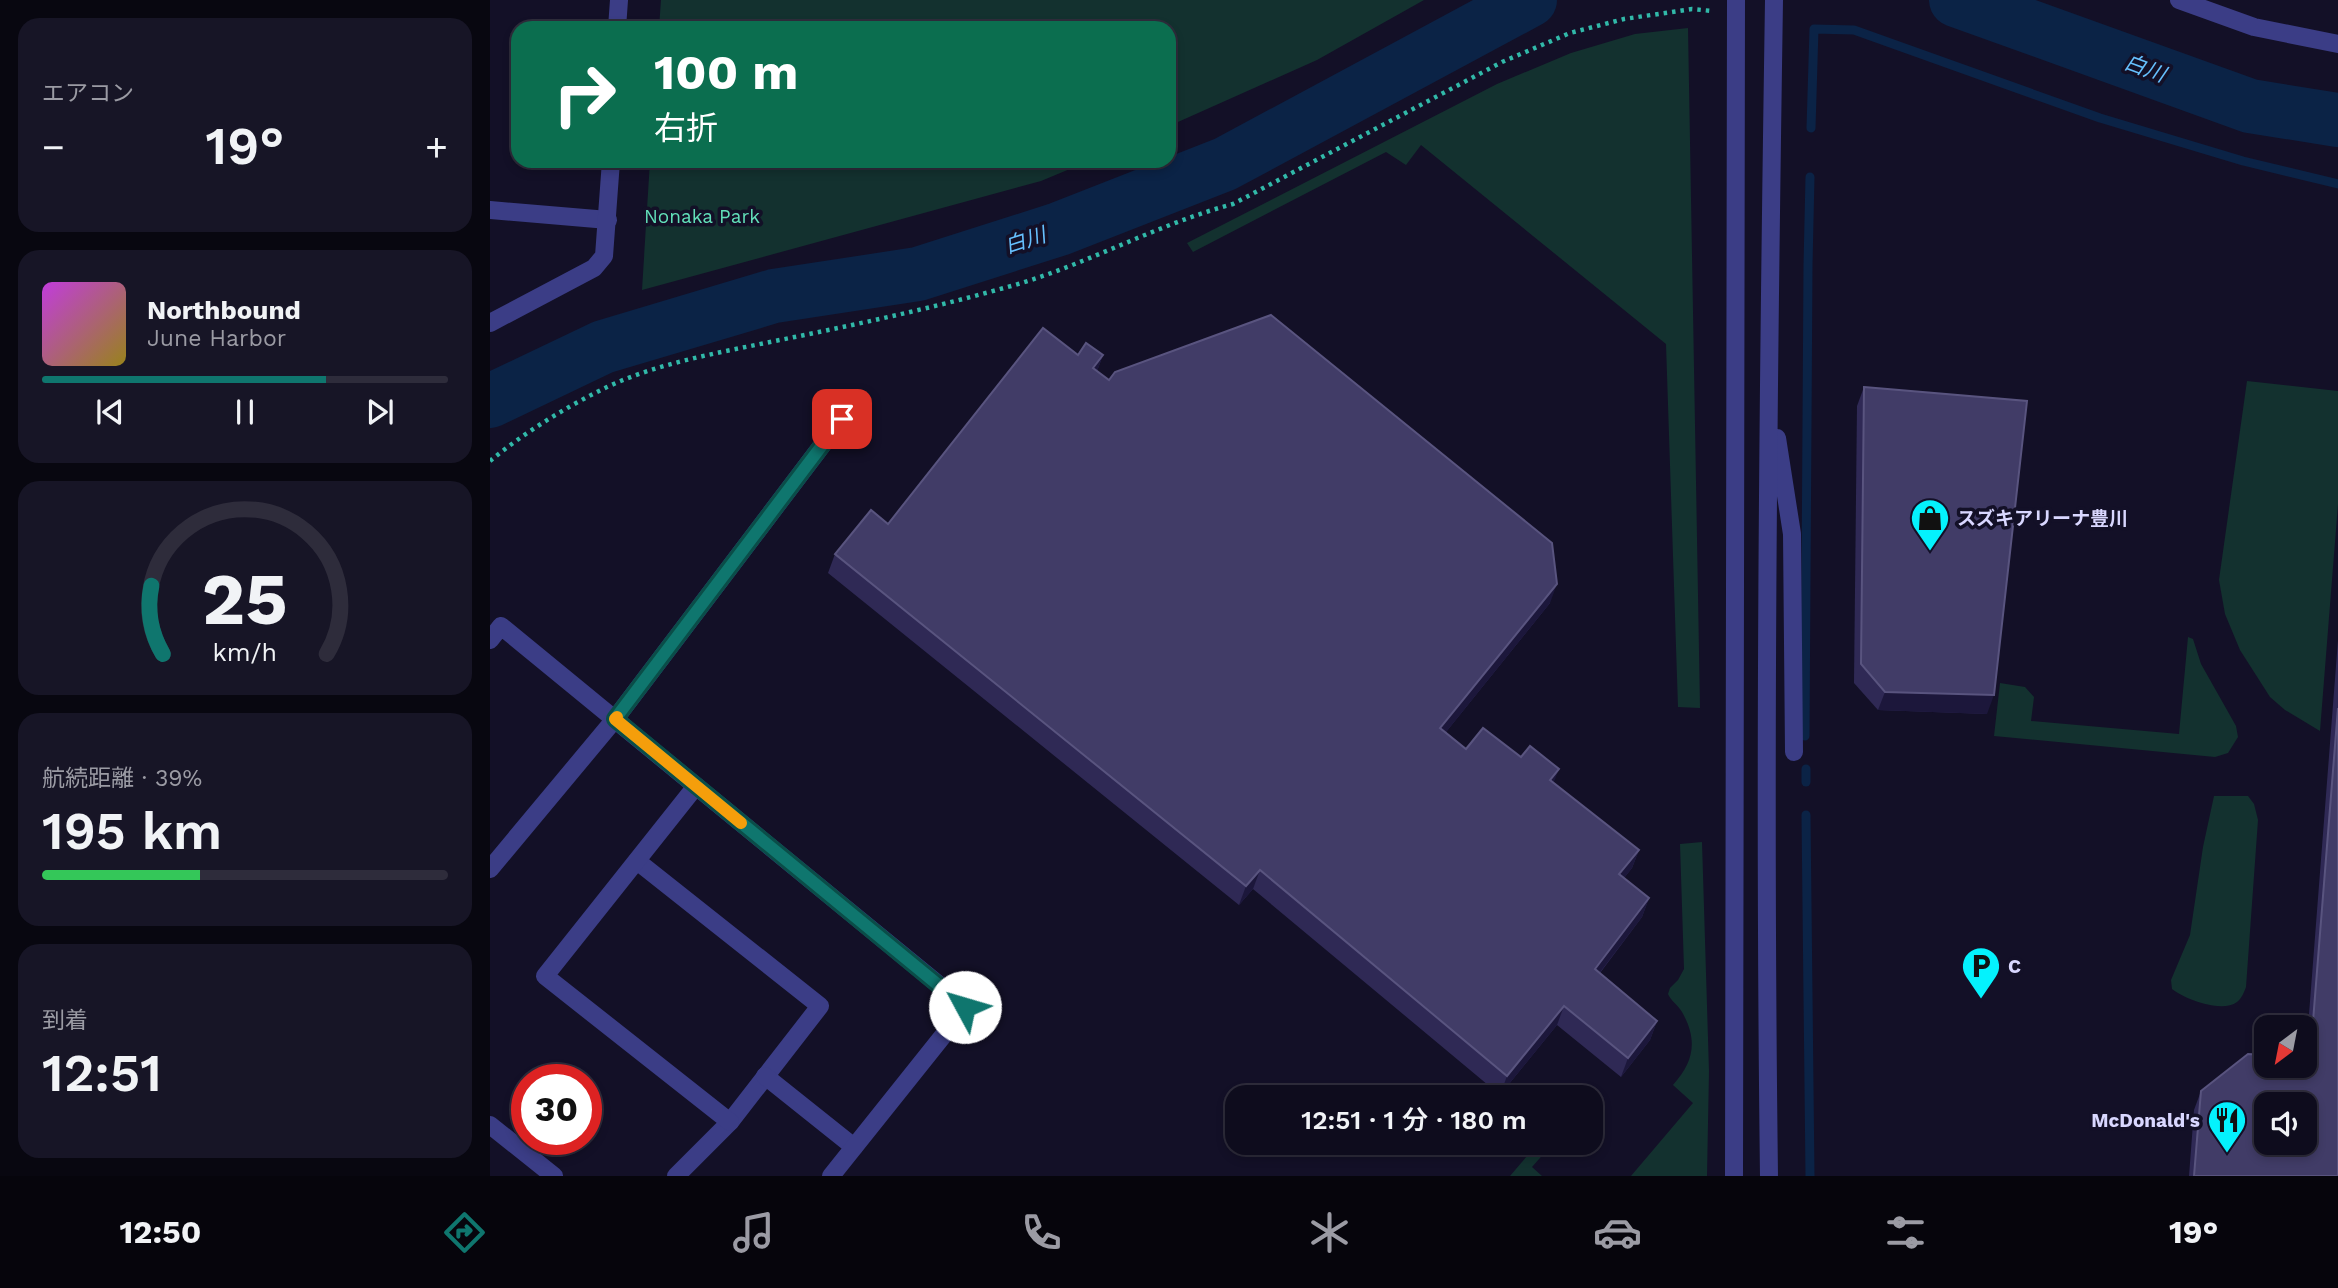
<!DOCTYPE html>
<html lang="ja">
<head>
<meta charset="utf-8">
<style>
  body { margin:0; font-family:"Work Sans","Noto Sans JP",sans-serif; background:#171526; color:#f1f3f6; height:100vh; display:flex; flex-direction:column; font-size:26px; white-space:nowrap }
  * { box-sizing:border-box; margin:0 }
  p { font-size:23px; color:#9b9ba4 }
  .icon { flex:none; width:38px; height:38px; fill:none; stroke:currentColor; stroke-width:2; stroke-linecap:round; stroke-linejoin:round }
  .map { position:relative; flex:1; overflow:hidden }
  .side { display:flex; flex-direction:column; gap:18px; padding:18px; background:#080710; width:490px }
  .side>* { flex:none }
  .guide { position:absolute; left:21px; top:21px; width:665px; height:147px; border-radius:21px; box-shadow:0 4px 10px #0003,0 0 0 2px #2e2c3b; background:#0b6e4f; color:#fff; overflow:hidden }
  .needle { width:46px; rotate:212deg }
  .tools { position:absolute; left:1764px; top:1015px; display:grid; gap:14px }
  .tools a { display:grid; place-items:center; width:63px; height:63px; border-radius:14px; background:#0e0c1d; box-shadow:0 4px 10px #0003,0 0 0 2px #2e2c3b; font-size:35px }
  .speed { position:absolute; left:21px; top:1064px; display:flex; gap:14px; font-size:35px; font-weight:700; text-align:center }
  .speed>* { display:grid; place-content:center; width:91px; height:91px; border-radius:50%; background:#0e0c1d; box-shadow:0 4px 10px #0003,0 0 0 2px #2e2c3b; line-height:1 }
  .speed .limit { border:10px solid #d22; background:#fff; color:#111 }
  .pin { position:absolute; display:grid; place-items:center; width:60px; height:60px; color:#fff; margin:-30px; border-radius:14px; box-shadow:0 4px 10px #0006 }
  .me { position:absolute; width:77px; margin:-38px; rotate:309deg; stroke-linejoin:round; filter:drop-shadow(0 0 5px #0008) }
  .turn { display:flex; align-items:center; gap:24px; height:147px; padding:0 28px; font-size:32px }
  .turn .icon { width:91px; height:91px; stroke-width:2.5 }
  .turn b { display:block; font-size:49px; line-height:60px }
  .big { font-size:52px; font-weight:600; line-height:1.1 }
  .side .tile { flex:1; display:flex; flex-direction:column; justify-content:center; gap:10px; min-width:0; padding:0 24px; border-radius:21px; background:#171526 }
  .side .dial { align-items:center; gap:0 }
  .dial svg { height:182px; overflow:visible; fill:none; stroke:#2e2c3b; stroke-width:7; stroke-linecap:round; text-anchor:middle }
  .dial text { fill:#f1f3f6; stroke:none }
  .song { display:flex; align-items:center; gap:21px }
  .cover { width:84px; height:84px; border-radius:10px; background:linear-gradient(135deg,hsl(290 70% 55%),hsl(50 70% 35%)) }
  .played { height:7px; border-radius:4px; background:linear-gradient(90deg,#0f766e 70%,#2e2c3b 70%) }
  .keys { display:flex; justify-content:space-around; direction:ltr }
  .heat { display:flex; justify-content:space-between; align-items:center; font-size:38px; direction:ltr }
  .charge { height:10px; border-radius:5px; background:linear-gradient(90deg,#34c759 39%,#2e2c3b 0) }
  .trip { position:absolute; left:735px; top:1085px; width:378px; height:70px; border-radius:21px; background:#0e0c1d; box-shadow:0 4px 10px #0003,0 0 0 2px #2e2c3b; font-weight:600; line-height:70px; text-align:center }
  .tabs { display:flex; height:112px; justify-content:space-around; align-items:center; background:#06050c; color:#9b9ba4 }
  .tabs .icon { width:49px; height:49px }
  .tabs .selected { color:#0f766e }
  .tabs b { font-size:32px; color:#f1f3f6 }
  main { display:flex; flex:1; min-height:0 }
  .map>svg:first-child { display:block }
  .green { fill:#13312f }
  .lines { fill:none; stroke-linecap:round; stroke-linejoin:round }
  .stream { stroke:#0b2346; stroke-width:9 }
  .river { stroke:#0b2346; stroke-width:54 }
  .path { stroke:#31b9a9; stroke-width:4.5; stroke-dasharray:3.5 5; stroke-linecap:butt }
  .minor { stroke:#3b3d86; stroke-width:18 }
  .tertiary { stroke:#3b3d86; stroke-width:18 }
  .wall { fill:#2f2955 }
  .shaded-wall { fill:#1c173b }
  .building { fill:#413c67; stroke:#59547f; stroke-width:2; fill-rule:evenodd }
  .route-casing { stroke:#0a4d48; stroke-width:18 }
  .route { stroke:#0f766e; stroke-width:12 }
  .slow { stroke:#f59e0b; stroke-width:12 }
  .labels { text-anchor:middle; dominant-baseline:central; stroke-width:7; stroke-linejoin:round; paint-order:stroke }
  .park-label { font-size:19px; fill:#62dfb9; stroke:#131027 }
  .poi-label { font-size:19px; font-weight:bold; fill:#d9d7ff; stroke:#131027; text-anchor:start }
  .water-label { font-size:21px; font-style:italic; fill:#66c0fe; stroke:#131027 }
</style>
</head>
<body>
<main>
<section class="side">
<div class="tile"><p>エアコン</p>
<div class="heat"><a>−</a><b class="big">19°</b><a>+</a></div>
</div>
<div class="tile">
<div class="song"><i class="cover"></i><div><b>Northbound</b><p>June Harbor</p></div></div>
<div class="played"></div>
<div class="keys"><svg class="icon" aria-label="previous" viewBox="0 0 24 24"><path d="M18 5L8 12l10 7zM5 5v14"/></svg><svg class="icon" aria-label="pause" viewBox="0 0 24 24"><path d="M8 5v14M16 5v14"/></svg><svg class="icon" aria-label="next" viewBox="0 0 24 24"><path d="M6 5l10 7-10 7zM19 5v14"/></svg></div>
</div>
<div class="tile dial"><svg viewBox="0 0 100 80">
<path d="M14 69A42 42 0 1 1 86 69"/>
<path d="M14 69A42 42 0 0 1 9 39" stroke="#0f766e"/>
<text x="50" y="56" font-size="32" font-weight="700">25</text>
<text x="50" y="72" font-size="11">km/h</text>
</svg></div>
<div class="tile"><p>航続距離 · 39%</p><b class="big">195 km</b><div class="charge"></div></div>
<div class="tile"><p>到着</p><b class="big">12:51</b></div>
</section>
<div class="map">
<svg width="1848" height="1176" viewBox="0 0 1848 1176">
  <rect width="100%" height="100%" fill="#131027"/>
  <g class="green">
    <path d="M171,0H934L827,60L679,126V28H169Z"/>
    <path d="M1198,28L1210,708L1188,707L1176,344L931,145L916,165L896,152L703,252L697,243L1007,84L1081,53L1145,34Z"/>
    <path d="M160,161H599L551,181L152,290Z"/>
    <path d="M1757,381L1848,391V504L1830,731L1795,710L1780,697L1750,650L1735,614L1729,580Z"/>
    <path d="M1698,637L1703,639L1711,664L1746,726L1748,737L1738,753L1725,757L1504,736L1510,683L1535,687L1544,697L1541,721L1689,734Z"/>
    <path d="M1724,796H1758L1764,804L1768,820L1756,987C1754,992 1752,998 1747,1002C1732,1013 1696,1000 1682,989L1681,980L1700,935L1713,847Z"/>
    <path d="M1212,842L1219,1071L1217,1176H1141L1203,1103L1183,1085C1204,1062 1208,1040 1192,1012C1188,1005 1181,1001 1178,994L1180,988L1188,980L1194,969L1190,844Z"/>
    <path d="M1048,1143L1057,1150L1042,1167L1052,1176H1020Z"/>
  </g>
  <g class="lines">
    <g class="stream">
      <path d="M1321,128L1324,29L1364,30L1610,118L1753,161L1848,184"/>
      <path d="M1315,736L1318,265L1320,177"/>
      <path d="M1316,769V782"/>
      <path d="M1316,815L1320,1176"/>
    </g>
    <g class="river">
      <path d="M1466,0L1760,106L1848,120"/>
      <path d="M0,401L113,347L284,296L428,274L569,229L735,164L1040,0"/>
    </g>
    <path class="path" d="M0,461C35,432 76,407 117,387C166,364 222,354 275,343C355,327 435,310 514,288C593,267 664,225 743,204L1012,62L1080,33L1134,19L1202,9L1222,11"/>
    <g class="minor">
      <path d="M1689,0L1764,27L1848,44"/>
      <path d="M127,28L129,0"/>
      <path d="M0,210L118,220"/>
      <path d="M0,323L104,268L114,256L121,161"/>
      <path d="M0,640L11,626L206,786"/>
      <path d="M147,861L330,1006L240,1122L186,1176"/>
      <path d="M0,869L125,719L352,419"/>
      <path d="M275,1076L364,1147"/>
      <path d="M240,1122L55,976L206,786L476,1007L341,1176"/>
      <path d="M0,1125L64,1176"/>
    </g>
    <g class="tertiary">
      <path d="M1287,438L1302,534L1304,752"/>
      <path d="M1244,1176L1246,0"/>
      <path d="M1279,1176C1274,784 1278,392 1284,0"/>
    </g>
  </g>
  <g class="wall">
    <path d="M613,355L607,371L619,380L1060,603L956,732L976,749L1064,783L1149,850L1142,868L1134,878L1159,898L1152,917L1110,973L1167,1021L1160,1040L1131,1077L1067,1025L1010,1095L763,889L749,905L338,573L345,554L398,524Z"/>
    <path d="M1374,387L1497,714L1388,710L1364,683L1367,406Z"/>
    <path d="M1848,640V1176H1699L1704,1110L1711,1091L1815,1066Z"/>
  </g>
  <g class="shaded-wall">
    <path d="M613,355L606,374L603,368Z"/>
    <path d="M1067,584L1060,603L944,747L950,728Z"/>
    <path d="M1395,692L1504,695L1497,714L1388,710Z"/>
    <path d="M1069,769L1062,787L1060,780Z"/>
    <path d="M1149,850L1142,868L1122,893L1129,874Z"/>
    <path d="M770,870L763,889L749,905L756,886Z"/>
    <path d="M1159,898L1152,917L1098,988L1105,969Z"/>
    <path d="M1074,1006L1067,1025L1010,1095L1017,1076Z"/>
    <path d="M1167,1021L1160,1040L1131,1077L1138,1058Z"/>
  </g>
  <g class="building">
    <path d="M781,315L1062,543L1067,584L950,728L976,749L993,728L1031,757L1040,746L1069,769L1060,780L1149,850L1129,874L1159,898L1105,969L1167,1021L1138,1058L1074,1006L1017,1076L770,870L756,886L345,554L381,510L398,524L553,328L588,355L596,343L613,355L603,368L619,380L625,372Z"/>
    <path d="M1374,387L1537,401L1504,695L1395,692L1371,664Z"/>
    <path d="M1848,708V1176H1704L1711,1091L1758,1054L1776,1055V1066H1815V1058L1820,1059ZM1776,1104H1815V1143H1776Z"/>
  </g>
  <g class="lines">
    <g class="route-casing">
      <path id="route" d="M352,419L125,719L475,1007"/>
    </g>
    <use href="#route" class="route"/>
    <path class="slow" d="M127,717L125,719L251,823"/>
  </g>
  <defs>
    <g id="shop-pin" transform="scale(2.0125)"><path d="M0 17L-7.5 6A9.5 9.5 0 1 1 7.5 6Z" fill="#04f2fd" stroke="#131027"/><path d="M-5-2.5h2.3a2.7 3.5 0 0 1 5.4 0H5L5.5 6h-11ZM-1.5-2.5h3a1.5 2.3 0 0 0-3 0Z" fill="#111"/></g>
    <g id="parking-pin" transform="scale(2.0125)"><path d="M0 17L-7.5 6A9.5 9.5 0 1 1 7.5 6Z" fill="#04f2fd" stroke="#131027"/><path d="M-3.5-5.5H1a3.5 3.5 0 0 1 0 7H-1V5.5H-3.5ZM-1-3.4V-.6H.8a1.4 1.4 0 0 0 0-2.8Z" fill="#111"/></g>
    <g id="restaurant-pin" transform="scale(2.0125)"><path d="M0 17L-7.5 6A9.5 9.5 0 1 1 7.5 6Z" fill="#04f2fd" stroke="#131027"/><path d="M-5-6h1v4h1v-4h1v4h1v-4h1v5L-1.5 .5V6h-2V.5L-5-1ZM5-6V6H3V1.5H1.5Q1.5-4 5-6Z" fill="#111"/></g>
  </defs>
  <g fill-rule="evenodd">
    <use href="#shop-pin" x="1440" y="518"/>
    <use href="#parking-pin" x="1491" y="966"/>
    <use href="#restaurant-pin" x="1737" y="1120"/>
  </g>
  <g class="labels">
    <g class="park-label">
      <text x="212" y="216">Nonaka Park</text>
    </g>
    <g class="poi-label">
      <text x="1467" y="518">スズキアリーナ豊川</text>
      <text x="1518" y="966">C</text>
      <text x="1710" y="1120" text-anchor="end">McDonald's</text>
    </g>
    <g class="water-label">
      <text transform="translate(1655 68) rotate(20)">白川</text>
      <text transform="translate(535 240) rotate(-18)">白川</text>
    </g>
  </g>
</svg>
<div class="tools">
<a><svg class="needle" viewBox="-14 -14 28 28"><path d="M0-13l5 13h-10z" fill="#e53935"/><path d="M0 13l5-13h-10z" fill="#9b9ba4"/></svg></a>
<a><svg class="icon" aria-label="sound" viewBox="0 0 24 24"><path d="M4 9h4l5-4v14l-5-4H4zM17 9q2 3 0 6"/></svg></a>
</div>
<div class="speed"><div class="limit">30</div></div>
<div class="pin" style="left:352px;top:419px;background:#d93025"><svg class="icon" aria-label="arrive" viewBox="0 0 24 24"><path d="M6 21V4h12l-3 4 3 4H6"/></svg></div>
<svg class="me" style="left:475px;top:1007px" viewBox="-20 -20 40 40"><circle r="19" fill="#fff"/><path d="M0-13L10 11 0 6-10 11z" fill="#0f766e"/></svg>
<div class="trip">12:51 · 1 分 · 180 m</div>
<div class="guide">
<div class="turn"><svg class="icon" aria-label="right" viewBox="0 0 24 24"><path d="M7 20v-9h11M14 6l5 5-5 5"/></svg><div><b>100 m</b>右折</div></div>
</div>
</div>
</main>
<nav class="tabs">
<b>12:50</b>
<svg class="icon selected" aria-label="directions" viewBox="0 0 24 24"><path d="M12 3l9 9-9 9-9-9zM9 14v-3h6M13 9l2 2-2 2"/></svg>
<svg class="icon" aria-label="music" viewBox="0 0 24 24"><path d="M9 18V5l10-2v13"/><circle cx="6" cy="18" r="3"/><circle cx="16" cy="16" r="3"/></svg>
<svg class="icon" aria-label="phone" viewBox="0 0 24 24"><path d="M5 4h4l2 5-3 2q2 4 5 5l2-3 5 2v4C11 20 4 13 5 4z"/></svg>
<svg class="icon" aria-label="climate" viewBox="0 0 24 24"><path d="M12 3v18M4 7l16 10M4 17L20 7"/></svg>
<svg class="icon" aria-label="car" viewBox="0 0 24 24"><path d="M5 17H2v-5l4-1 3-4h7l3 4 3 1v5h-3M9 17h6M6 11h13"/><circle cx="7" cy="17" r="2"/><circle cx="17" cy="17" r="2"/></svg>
<svg class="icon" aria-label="filters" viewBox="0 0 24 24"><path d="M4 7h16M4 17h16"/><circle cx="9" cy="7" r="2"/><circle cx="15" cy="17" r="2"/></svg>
<b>19°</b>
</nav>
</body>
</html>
